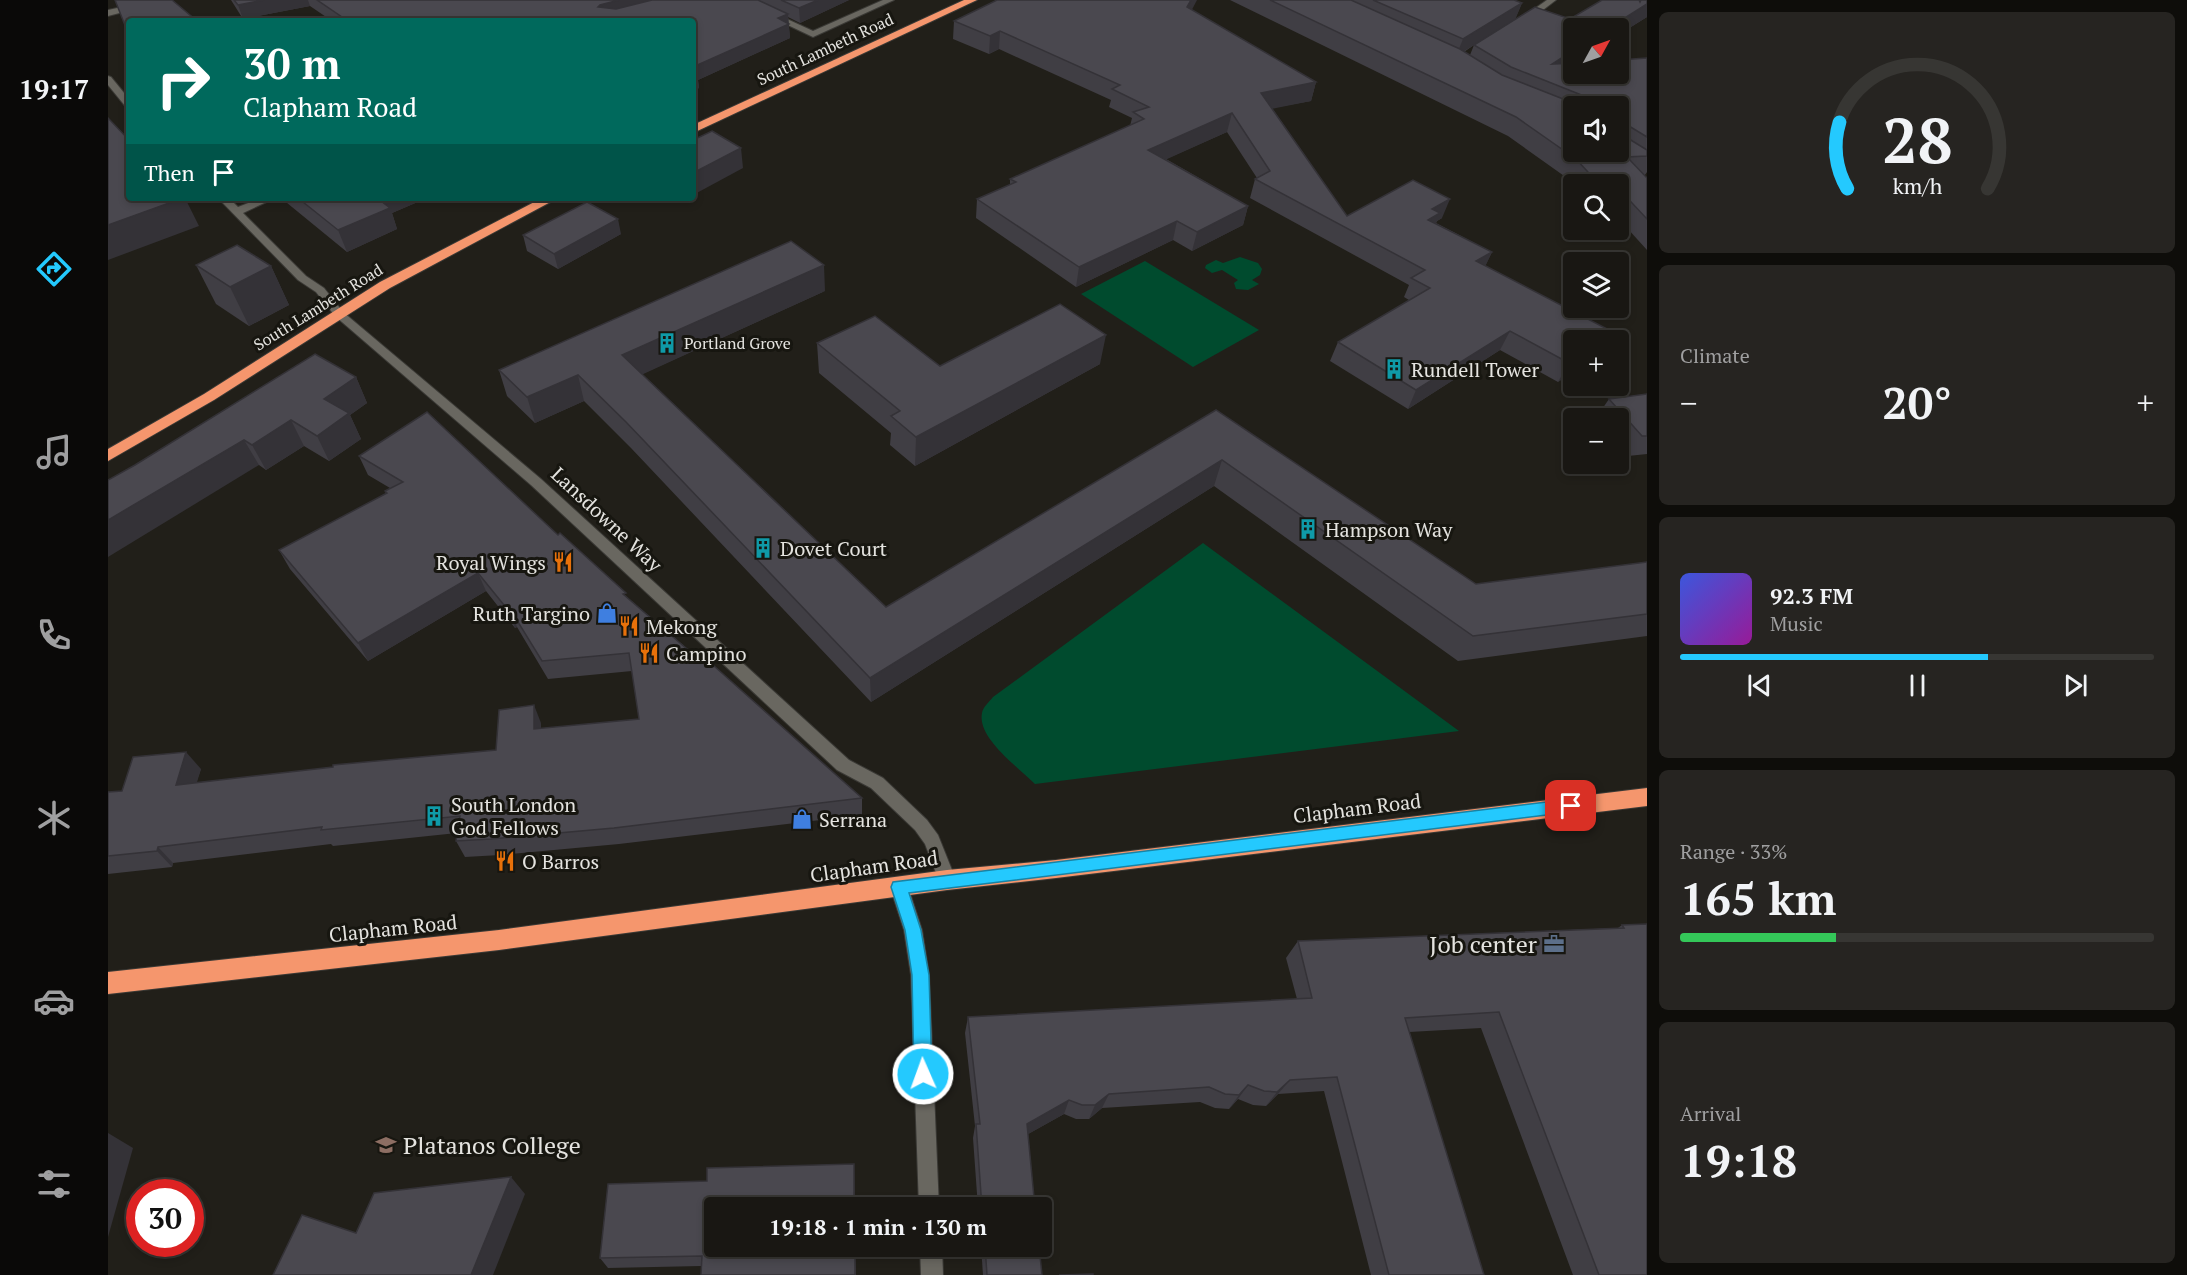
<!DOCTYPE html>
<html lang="en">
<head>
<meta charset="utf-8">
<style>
  body { margin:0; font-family:"PT Serif",serif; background:#262421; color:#f1f3f6; height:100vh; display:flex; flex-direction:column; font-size:22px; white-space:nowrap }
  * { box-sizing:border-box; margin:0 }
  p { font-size:20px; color:#9f9fa0 }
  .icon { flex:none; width:33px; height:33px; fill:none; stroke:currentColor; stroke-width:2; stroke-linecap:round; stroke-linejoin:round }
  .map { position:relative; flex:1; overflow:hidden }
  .drawer { display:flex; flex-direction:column; gap:12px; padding:12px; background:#0e0d0a; width:540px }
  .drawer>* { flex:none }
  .top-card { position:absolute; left:18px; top:18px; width:570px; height:183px; border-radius:6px; box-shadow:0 3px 9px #0003,0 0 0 2px #373633; background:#00695c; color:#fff; overflow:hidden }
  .needle { width:39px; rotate:50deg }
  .controls { position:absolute; left:1455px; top:18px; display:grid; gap:12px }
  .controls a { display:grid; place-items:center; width:66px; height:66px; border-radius:6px; background:#191713; box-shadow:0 3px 9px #0003,0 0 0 2px #373633; font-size:30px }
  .speed { position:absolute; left:18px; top:1179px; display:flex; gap:12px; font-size:30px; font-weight:700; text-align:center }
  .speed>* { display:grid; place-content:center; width:78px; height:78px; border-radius:50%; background:#191713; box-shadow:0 3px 9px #0003,0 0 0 2px #373633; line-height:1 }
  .speed .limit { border:9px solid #d22; background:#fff; color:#111 }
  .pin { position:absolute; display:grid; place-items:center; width:51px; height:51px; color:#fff; margin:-26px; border-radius:12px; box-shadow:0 3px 9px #0006 }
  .me { position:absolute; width:66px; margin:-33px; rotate:358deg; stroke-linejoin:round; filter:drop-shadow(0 0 4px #0008) }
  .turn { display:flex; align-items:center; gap:21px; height:126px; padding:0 18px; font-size:27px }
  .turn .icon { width:78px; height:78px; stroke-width:2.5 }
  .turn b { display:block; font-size:42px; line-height:51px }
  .then { display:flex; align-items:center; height:57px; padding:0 18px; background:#0003; gap:12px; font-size:22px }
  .big { font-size:45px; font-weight:800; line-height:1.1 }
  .drawer .tile { flex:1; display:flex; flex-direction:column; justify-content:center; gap:9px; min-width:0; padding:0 21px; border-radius:9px; background:#262421 }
  .drawer .dial { align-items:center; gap:0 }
  .dial svg { height:156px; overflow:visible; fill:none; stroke:#373633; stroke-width:7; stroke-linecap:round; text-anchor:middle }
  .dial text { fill:#f1f3f6; stroke:none }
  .song { display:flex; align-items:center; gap:18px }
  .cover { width:72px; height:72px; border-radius:9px; background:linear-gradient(135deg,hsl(230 70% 55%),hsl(300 70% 35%)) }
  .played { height:6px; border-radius:3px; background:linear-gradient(90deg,#24c9fe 65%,#373633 65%) }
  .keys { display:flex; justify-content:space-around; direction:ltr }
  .heat { display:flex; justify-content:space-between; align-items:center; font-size:33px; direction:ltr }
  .charge { height:9px; border-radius:4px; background:linear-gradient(90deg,#34c759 33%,#373633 0) }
  .trip { position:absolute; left:596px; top:1197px; width:348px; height:60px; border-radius:6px; background:#191713; box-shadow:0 3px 9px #0003,0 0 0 2px #373633; font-weight:800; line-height:60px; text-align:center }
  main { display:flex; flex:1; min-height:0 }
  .dock { display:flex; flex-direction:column; width:108px; justify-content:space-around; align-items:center; background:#0a0908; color:#9f9fa0 }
  .dock .icon { width:42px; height:42px }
  .dock .active { color:#24c9fe }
  .dock b { font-size:27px; color:#f1f3f6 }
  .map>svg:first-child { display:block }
  .green { fill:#004b2e }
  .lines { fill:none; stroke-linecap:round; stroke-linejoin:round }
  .street-casing { stroke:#3a3935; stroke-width:2 }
  .highway-casing { stroke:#3a3935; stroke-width:2 }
  .street { fill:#696760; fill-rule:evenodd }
  .highway { fill:#f5966d; fill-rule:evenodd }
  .wall { fill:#403e44; fill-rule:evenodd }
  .shaded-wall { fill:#343237 }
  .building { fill:#4a484f; stroke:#343237; stroke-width:1.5 }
  .route { fill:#24c9fe; stroke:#1783a5; stroke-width:1.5 }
  .labels { text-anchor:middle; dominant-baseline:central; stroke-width:6; stroke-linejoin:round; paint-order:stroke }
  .far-street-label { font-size:16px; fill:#e4e3df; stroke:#171610 }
  .far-poi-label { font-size:16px; fill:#e4e3df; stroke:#171610; text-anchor:start }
  .poi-label { font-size:20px; fill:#e4e3df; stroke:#171610; text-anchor:start }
  .street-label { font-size:20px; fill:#e4e3df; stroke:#171610 }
  .near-poi-label { font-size:24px; fill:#e4e3df; stroke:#171610; text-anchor:end }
</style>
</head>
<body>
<main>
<nav class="dock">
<b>19:17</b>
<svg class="icon active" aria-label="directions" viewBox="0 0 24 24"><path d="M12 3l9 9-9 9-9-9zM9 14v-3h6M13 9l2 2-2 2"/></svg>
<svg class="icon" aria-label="music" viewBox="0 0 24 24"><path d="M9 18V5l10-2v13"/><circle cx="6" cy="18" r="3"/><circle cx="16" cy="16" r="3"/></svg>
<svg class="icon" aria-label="phone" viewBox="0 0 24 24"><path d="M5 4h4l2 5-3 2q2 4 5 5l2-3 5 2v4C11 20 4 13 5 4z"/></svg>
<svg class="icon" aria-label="climate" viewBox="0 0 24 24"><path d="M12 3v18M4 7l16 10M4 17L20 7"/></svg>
<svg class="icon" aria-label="car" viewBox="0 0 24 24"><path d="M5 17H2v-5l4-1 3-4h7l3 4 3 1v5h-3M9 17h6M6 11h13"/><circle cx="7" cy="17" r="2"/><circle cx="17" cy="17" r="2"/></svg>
<svg class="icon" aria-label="filters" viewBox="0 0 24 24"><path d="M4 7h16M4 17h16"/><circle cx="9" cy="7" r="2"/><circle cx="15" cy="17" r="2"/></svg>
</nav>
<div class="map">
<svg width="1539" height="1275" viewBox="0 0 1539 1275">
  <rect width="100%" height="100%" fill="#211f19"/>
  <g class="green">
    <path d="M1132,257L1150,263L1154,269L1152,275L1144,280L1151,284L1140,290L1128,289L1126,283L1130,280L1114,270L1104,273L1097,268L1098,265L1108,260L1115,263Z"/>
    <path d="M1037,261L1151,330L1085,367L973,294Z"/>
    <path d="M1095,543L1351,731L927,784C910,767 869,738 874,713C875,707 881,702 885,697Z"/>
  </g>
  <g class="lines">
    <g class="street-casing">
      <g id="street">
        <path d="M46,0H61L0,16V10Z"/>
        <path d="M627,0H638L705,31L775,0H786L705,37Z"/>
        <path d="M1439,0H1448L1418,23H1412V19Z"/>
        <path d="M0,76L3,77L21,99V108L18,107L0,85Z"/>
        <path d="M110,198H121L130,207L153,198H167L135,213L198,276L216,288L235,312L433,479L741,760L775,778L819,820L830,835L848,880L845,886L839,888L833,886L817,844L807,830L763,788L729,770L423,485L227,316L208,292L190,280Z"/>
        <path d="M791,879L797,881L800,887L814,930L821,975L831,1208H811L803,975L796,930L782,887L785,881Z"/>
        <path d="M812,1246H834L835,1275H813Z"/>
      </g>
    </g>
    <g class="highway-casing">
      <g id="highway">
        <path d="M856,0H869L585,133V125Z"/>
        <path d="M434,198H450L282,288L106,400L0,461V449L96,394L272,282Z"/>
        <path d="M1539,788V806L948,878L839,890L391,950L0,994V972L391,930L839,870L948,860Z"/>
      </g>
    </g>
    <use href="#street" class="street"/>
    <use href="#highway" class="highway"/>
  </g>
  <g class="wall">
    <path d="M123,0H741L692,23L680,17L682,38L590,80L591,88L585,91V21H224L202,6L135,19Z"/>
    <path d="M1122,0H1406L1414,3L1407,19H1462L1539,0V17L1510,35L1466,28V74L1539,58V172L1537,175H1536L1539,178V250L1510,218V184H1466V185L1459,178L1400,136ZM1366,45L1362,55L1356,52ZM1466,106H1510V152Z"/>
    <path d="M1084,10L1208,82L1203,101L1164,108L1239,216L1334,218L1329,221L1328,223L1384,252L1377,266L1505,332L1499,340H1466V371L1450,382L1392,350L1300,409L1222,361L1230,342L1301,300L1296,297L1301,285L1142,198L1147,179L1149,178L1119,132L1058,159L1140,206L1135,225L1084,251L1065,240L968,287L868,218L869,199L902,185V179L1022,126L1024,118L1001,107L1003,100L891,49L881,54L845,39L846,21Z"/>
    <path d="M173,198H319L284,213L289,229L239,252Z"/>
    <path d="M513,234L450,269L419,251L415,235Z"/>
    <path d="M88,265L163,266L181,305L141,326L108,304Z"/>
    <path d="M717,291L534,374L778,607L1108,410L1368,584L1539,562V636L1350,661L1106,486L763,702L523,448L476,401L427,423L399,396L391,370Z"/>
    <path d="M709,343L832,366L992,364L807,466L782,445L783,433L711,373Z"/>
    <path d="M248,377L259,403L242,415L253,439L221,461L196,446L158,470L151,465H27Z"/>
    <path d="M1539,394V454L1520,456L1510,445V418H1488L1501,399Z"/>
    <path d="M251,456L450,535L520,598L754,798V815L511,844L392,855L357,857L348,841L349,833L225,846L223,844L65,863L64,867L0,874V792L14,791L93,769L88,783L388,750L433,723V729L531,719L524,671L440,679L409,627L407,628L378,591L260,661L182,569L171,550L278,494L277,491L282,488L260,475Z"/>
    <path d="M1539,924V1275H1465L1373,1028L1301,1032L1376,1275H1263L1216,1091L1170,1094L1158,1106L1145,1105L1130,1099L1121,1109L1107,1108L1092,1102L994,1108L981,1119H968L956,1114L920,1134L927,1208H870L865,1138L867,1126L857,1033L860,1017L1189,999L1178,958L1190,941L1510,928L1514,925Z"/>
    <path d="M746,1164L747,1208H606V1246H747L748,1275H593V1266L500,1268L492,1258L599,1181Z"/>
    <path d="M873,1246H931L934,1275H875Z"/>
  </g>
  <g class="shaded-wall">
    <path d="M156,0H200L202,6L135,19L130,5Z"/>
    <path d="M511,0H568L494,19L490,7L492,5Z"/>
    <path d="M710,0H741L692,23L691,8Z"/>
    <path d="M1083,0H1089L1076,25L1079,7Z"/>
    <path d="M1414,3L1407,20L1348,56L1355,39Z"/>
    <path d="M1539,4V17L1510,35V28H1501Z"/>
    <path d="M680,14L682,38L590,80L591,88L585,91V67L670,18Z"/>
    <path d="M892,31L891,49L881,54L882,36Z"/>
    <path d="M1466,50V63L1444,64Z"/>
    <path d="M1208,82L1203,101L1149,112L1153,93Z"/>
    <path d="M1124,113L1119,132L1037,169L1040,150Z"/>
    <path d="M633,148L635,168L585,195V173Z"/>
    <path d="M75,198H77L91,226L0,260V225Z"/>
    <path d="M267,198H319L284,213L289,229L239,252L230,230Z"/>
    <path d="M1342,199L1334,218L1329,221L1324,232L1312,239L1324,209Z"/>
    <path d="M1140,206L1135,225L1084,251L1089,232Z"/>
    <path d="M510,219L513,234L450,269L446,254Z"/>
    <path d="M1069,221L1065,240L968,287L971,267Z"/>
    <path d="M1384,252L1375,271L1368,261Z"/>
    <path d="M716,265L717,291L520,381L514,355Z"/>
    <path d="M163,266L181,305L141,326L122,287Z"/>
    <path d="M1402,331L1392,350L1300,409L1308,390Z"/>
    <path d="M1505,332L1499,340H1492Z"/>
    <path d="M998,335L992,364L807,466L808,437Z"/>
    <path d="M1466,359V371L1450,382L1461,363Z"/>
    <path d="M470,375L476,401L427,423L419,397Z"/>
    <path d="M248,377L259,403L242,415L253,439L221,461L209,436L216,399Z"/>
    <path d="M183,420L196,446L158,470L144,445Z"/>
    <path d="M136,440L151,465L0,557V520Z"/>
    <path d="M1114,460L1106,486L763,702L762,678Z"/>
    <path d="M370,573L378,591L260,661L250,643Z"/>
    <path d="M402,609L409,627L407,628L400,610Z"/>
    <path d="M426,705L433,723L432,747L426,729Z"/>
    <path d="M78,752L93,769L83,802L68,785Z"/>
    <path d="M50,847L65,863L64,867L49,851Z"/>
    <path d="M1182,1080L1170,1094L1158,1106L1169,1092Z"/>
    <path d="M1140,1085L1130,1099L1121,1109L1131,1095Z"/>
    <path d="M1001,1094L994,1108L981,1119L987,1105Z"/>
    <path d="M961,1100L956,1114L915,1137L919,1124Z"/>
    <path d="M0,1133L25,1148L0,1237Z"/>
    <path d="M403,1177L417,1194L385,1275H363Z"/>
  </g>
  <g class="building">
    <path d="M7,0H64L89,21H21V32L20,33Z"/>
    <path d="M126,0H156L130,5Z"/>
    <path d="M209,0H511L492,5L490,7L508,9L544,0H650L680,14L670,18L681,24L585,67V21H240Z"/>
    <path d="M673,0H710L691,8Z"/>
    <path d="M889,0H1083L1079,7L1208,82L1153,93L1239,216L1305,180L1342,199L1324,209L1332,213L1320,220L1384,252L1368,261L1505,332L1492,340H1466V359L1461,363L1402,331L1308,390L1230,342L1322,288L1303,278L1317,270L1147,179L1162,171L1124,113L1040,150L1140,206L1089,232L1069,221L971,267L869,199L908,182L902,179L1036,119L1025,112L1041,107L1004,89L1012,85L892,31L882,36L846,21Z"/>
    <path d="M1162,0H1243L1352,49L1394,75L1473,106H1466V152H1510V106H1475L1476,96L1403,67L1366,45L1427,7L1462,19L1494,0H1531L1532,2L1533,0H1539V4L1501,28H1466V50L1444,64L1466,63V74H1510V60L1539,58V137L1521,126L1513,134L1539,150V156L1519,157L1539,178V219L1510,188V184H1491L1468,159L1408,117Z"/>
    <path d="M1265,0H1406L1414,3L1355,39Z"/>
    <path d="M0,118L21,140V198H75L0,225Z"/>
    <path d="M604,131L633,148L585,173V140Z"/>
    <path d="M190,198H269L282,208L230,230Z"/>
    <path d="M479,202L510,219L446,254L415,235Z"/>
    <path d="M683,241L716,265L514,355L778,607L1108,410L1368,584L1539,562V614L1365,636L1114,460L762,678L518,422L470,375L419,397L391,370Z"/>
    <path d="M129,245L163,266L122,287L88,265Z"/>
    <path d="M952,304L998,335L808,437L783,416L792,411L709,343L767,316L832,366Z"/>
    <path d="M207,354L248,377L216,399L241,413L209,436L183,420L144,445L136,440L0,520V480L27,465Z"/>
    <path d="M1539,394V436H1534L1501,399Z"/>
    <path d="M319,412L450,535L452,533L518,593L515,594L600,667L606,666L754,798L506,828L383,839L348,841L352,816L213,830L214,827L50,847L49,851L0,856V792L14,791L25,757L78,752L68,785L225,767V765L388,750L391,710L426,705V729L531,719L521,653L434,661L402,609L400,610L370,573L250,643L171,550L279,493L277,491L295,482L251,456Z"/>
    <path d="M1539,924V1275H1491L1391,1012L1297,1018L1376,1275H1281L1229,1077L1182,1080L1169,1092L1156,1091L1140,1085L1131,1095L1117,1094L1101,1087L1001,1094L987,1105H974L961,1100L919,1124L927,1208H874L868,1124H872L860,1017L1204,998L1190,941L1516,928L1514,925Z"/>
    <path d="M746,1164V1208H606V1246H747V1275H593L594,1256L492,1258L500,1184L599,1181V1168Z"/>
    <path d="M403,1177L363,1275H165L194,1215L248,1233L266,1193Z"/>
    <path d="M877,1246H931L934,1275H879Z"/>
    <path d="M985,1274V1275H951Z"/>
  </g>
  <path class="route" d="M1463,799L1468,801L1471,806L1468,810L1463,812L801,893L813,930L821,975L824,1074L821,1081L815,1083L809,1081L806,1074L804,975L797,930L783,887L785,882Z"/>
  <defs>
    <g id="building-bare" transform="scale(1.62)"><path d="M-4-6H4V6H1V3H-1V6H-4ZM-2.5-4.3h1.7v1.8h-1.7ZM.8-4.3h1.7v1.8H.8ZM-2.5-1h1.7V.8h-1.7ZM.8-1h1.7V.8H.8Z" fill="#0f9aa8" stroke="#171610" stroke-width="2.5" paint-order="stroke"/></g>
    <g id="restaurant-bare" transform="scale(1.62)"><path d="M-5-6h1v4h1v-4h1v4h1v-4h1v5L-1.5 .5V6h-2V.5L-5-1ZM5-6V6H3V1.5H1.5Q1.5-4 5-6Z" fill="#e8710a" stroke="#171610" stroke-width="2.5" paint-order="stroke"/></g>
    <g id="shop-bare" transform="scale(1.62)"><path d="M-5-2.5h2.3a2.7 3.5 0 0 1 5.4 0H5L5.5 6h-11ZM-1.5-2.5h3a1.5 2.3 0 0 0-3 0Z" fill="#3f7fe0" stroke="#171610" stroke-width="2.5" paint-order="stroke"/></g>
    <g id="office-bare" transform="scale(1.62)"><path d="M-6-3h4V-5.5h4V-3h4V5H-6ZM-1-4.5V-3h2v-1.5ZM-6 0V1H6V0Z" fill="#5c6f8a" stroke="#171610" stroke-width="2.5" paint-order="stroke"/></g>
    <g id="school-bare" transform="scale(1.62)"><path d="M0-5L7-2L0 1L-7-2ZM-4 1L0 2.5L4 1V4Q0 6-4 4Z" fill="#8d6e63" stroke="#171610" stroke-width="2.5" paint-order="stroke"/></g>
  </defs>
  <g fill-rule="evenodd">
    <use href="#building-bare" x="559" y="343"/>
    <use href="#building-bare" x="1286" y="369"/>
    <use href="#building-bare" x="1200" y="529"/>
    <use href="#building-bare" x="655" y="548"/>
    <use href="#restaurant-bare" x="455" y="562"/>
    <use href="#shop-bare" x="499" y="613"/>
    <use href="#restaurant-bare" x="521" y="626"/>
    <use href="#restaurant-bare" x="541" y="653"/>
    <use href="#building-bare" x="326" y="816"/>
    <use href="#shop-bare" x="694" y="819"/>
    <use href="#restaurant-bare" x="397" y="861"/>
    <use href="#office-bare" x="1446" y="944"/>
    <use href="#school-bare" x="278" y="1145"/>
  </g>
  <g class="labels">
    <g class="far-street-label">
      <text transform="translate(717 49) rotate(-25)">South Lambeth Road</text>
      <text transform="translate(210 307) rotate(-32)">South Lambeth Road</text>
    </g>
    <g class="far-poi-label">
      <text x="576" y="343">Portland Grove</text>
    </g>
    <g class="poi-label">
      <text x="1303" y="369">Rundell Tower</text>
      <text x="1217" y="529">Hampson Way</text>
      <text x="672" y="548">Dovet Court</text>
      <text x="438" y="562" text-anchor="end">Royal Wings</text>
      <text x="482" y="613" text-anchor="end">Ruth Targino</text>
      <text x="538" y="626">Mekong</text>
      <text x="558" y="653">Campino</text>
      <text x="343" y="804">South London<tspan x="343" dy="23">God Fellows</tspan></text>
      <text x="711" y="819">Serrana</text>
      <text x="414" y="861">O Barros</text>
    </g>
    <g class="street-label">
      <text transform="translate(499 519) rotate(43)">Lansdowne Way</text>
      <text transform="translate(1249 808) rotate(-7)">Clapham Road</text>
      <text transform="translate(766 866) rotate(-8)">Clapham Road</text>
      <text transform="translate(285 928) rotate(-6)">Clapham Road</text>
    </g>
    <g class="near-poi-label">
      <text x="1429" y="944">Job center</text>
      <text x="295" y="1145" text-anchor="start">Platanos College</text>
    </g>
  </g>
</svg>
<div class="controls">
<a><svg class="needle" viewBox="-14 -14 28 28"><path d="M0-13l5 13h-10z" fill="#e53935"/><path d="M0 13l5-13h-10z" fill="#9f9fa0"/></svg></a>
<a><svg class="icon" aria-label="sound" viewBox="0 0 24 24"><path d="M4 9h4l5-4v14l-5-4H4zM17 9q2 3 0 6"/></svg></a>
<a><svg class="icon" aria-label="search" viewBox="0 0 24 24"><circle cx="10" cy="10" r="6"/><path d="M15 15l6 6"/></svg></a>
<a><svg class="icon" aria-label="layers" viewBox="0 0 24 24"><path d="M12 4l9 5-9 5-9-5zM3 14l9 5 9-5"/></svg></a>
<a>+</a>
<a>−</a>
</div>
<div class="speed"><div class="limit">30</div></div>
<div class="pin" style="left:1463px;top:806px;background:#d93025"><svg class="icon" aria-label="arrive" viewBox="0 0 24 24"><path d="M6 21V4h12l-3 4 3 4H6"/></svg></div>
<svg class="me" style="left:815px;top:1074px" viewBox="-20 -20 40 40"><circle r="17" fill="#24c9fe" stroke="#fff" stroke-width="3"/><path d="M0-11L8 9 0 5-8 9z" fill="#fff"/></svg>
<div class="trip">19:18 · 1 min · 130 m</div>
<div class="top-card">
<div class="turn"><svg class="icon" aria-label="right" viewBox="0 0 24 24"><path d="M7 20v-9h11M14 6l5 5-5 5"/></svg><div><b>30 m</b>Clapham Road</div></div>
<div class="then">Then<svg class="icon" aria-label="arrive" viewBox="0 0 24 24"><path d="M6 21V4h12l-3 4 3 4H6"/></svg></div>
</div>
</div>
<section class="drawer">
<div class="tile dial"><svg viewBox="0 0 100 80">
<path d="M14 69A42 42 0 1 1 86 69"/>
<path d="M14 69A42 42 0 0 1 10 35" stroke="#24c9fe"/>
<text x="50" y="56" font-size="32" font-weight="700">28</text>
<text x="50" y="72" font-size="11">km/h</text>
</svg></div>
<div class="tile"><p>Climate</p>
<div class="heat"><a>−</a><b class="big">20°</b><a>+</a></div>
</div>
<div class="tile">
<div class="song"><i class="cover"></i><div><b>92.3 FM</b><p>Music</p></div></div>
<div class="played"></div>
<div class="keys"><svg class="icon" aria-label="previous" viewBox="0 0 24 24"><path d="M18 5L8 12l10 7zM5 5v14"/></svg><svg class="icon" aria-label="pause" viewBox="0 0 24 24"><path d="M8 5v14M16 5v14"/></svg><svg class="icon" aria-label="next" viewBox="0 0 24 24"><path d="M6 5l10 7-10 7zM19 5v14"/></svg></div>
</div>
<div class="tile"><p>Range · 33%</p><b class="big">165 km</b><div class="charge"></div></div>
<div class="tile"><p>Arrival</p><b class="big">19:18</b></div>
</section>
</main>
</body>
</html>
